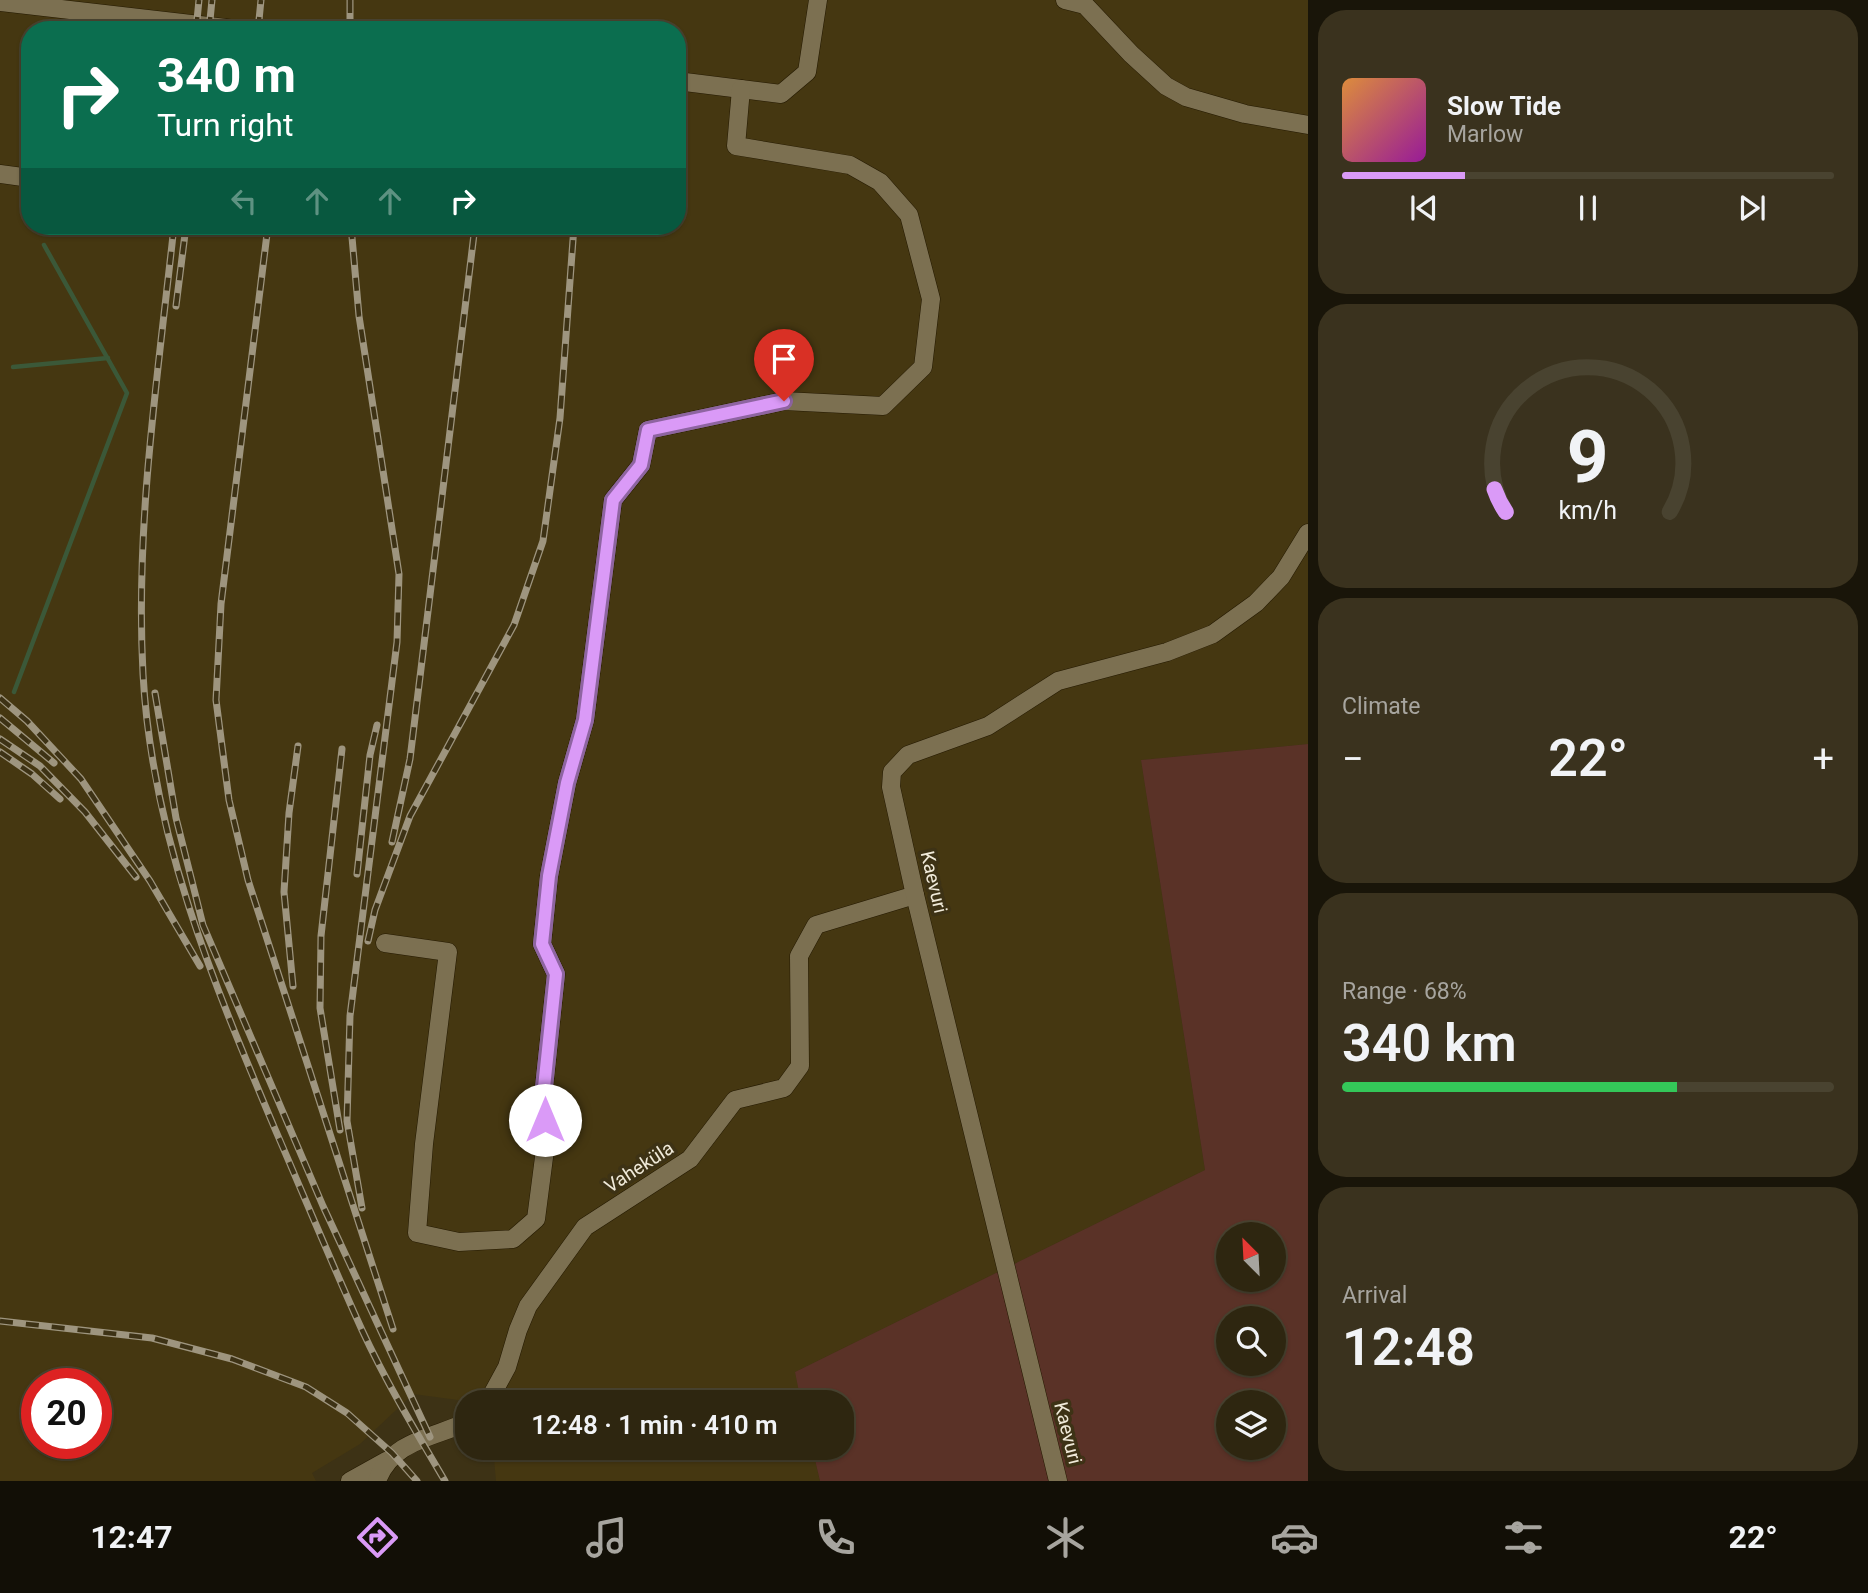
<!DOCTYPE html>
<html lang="en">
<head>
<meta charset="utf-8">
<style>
  body { margin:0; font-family:Roboto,sans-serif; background:#3a321e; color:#f1f3f6; height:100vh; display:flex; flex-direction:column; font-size:26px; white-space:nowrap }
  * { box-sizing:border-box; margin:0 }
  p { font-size:23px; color:#a7a59f }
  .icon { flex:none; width:38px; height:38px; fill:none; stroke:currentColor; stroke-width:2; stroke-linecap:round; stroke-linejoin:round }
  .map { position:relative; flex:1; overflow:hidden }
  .details { display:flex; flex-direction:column; gap:10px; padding:10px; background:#191509; width:560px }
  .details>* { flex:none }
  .guide { position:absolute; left:21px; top:21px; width:665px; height:214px; border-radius:28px; box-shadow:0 2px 5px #0004,0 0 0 2px #494330; background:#0b6e4f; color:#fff; overflow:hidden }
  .needle { width:46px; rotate:336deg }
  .fabs { position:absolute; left:1216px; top:1222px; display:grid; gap:14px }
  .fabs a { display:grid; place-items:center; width:70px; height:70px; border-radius:50%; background:#2e2610; box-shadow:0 2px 5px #0004,0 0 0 2px #494330; font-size:35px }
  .speed { position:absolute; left:21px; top:1368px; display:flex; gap:14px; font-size:35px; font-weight:700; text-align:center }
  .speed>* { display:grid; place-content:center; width:91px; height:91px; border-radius:50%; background:#2e2610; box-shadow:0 2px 5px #0004,0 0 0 2px #494330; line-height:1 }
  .speed .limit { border:10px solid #d22; background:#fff; color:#111 }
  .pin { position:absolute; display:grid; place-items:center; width:60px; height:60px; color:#fff; margin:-72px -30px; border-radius:50% 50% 50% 0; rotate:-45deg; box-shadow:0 0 7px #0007 }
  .pin .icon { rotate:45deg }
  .me { position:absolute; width:77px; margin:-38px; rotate:0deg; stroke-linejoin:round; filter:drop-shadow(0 0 5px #0008) }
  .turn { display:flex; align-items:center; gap:24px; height:147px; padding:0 21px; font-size:32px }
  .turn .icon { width:91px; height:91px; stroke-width:2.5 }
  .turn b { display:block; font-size:49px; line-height:60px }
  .lanes { display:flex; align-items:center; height:66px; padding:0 21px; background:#0003; justify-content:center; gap:35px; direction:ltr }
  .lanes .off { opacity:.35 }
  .big { font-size:52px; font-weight:600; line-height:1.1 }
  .details .card { flex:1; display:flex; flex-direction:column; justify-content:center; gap:10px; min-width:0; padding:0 24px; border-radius:28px; background:#3a321e }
  .details .dial { align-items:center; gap:0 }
  .dial svg { height:182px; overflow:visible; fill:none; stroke:#494330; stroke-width:7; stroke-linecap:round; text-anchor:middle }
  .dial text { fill:#f1f3f6; stroke:none }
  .song { display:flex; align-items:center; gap:21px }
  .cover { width:84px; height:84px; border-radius:10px; background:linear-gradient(135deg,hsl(30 70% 55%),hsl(300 70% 35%)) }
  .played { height:7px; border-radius:4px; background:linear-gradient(90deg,#da9af7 25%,#494330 25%) }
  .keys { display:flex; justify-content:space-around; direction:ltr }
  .heat { display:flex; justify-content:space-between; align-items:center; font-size:38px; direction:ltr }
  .charge { height:10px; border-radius:5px; background:linear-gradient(90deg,#34c759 68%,#494330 0) }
  .trip { position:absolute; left:455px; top:1390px; width:399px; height:70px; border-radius:28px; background:#2e2610; box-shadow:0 2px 5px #0004,0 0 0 2px #494330; font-weight:600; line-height:70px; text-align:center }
  .menu { display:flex; height:112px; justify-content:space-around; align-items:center; background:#120f06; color:#a7a59f }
  .menu .icon { width:49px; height:49px }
  .menu .on { color:#da9af7 }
  .menu b { font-size:32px; color:#f1f3f6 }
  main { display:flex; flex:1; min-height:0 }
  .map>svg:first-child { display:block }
  .built { fill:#453711; fill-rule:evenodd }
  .green { fill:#5a3227; fill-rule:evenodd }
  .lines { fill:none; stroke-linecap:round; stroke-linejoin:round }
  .stream { stroke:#3b5838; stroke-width:4.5 }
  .minor-casing { stroke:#241900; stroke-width:19 }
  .minor { stroke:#7c7051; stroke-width:18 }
  .rail-casing { stroke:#9e957f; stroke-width:7 }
  .rail { stroke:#3d3215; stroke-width:4.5; stroke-dasharray:13; stroke-linecap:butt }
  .route-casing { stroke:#8e64a1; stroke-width:18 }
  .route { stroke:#da9af7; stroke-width:12 }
  .labels { text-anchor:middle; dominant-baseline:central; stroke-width:7; stroke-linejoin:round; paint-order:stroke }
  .street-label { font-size:19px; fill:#f0ead9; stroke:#3d3215 }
</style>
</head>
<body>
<main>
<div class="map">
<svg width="1308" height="1481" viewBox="0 0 1308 1481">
  <rect width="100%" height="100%" fill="#3d3215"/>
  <g class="built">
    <path d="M0,0H1308V744L1141,760L1205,1170L795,1372L801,1402H473L413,1394L360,1444L312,1473L316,1481H0ZM30,30H677V226H30ZM37,1384H96V1444H37Z"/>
    <path d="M493,1447H812L820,1481H496Z"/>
  </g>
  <path class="green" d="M1308,744V1481H820L812,1447H842V1402H801L795,1372L1205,1170L1141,760ZM1228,1234H1274V1279H1228ZM1228,1318H1274V1363H1228ZM1228,1402H1274V1447H1228Z"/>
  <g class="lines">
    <g class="stream">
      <path d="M13,367L108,358"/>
      <path d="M14,692L127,393L44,245"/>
    </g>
    <g class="minor-casing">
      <g id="minor">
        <path d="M1065,0L1085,5L1131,54L1166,86L1186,97L1245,114L1308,125"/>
        <path d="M1,2L243,30"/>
        <path d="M677,81L781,94L807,72L818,0"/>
        <path d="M0,174L30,178"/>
        <path d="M385,943L448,952L424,1144L417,1233L459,1242L513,1239L536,1219L546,1142L543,1097L556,974L542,944L549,876L567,783L585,720L613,500L641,465L648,430L784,401L883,406L923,367L931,299L909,215L880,182L850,165L736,146L741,89"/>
        <path d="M488,1402L507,1367L518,1330L528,1306L585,1227L690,1159L735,1100L784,1088L800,1066L799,956L816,925L915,895"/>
        <path d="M350,1481L386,1461"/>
        <path d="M377,1481C392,1440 433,1438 467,1422"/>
        <path d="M1058,1481L915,895L891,787L892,772L908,755L988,726L1058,681L1167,652L1213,634L1256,603L1281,577L1308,533"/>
      </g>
    </g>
    <use href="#minor" class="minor"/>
    <g class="rail-casing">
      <g id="rail">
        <path d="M350,0V30"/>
        <path d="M196,30L199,0"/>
        <path d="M209,30L212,0"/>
        <path d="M258,30L261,0"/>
        <path d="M174,226C158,375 135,524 143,674C152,837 213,982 275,1129C304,1196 332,1264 362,1330C386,1382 416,1432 445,1481"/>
        <path d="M268,226L221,604L216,700L229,800L248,880L393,1329"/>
        <path d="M351,226L359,316L399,574L397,642L350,1016L347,1121L362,1208"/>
        <path d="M176,306L186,226"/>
        <path d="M155,693L176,818L203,925L323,1206L430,1437"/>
        <path d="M0,698L27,721L81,779L150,881L200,966"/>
        <path d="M0,718L54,763"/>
        <path d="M0,739L40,766L85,812L136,877"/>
        <path d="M0,752L32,774L60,799"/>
        <path d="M392,842L410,759L475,226"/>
        <path d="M357,874L370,755L377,725"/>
        <path d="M368,941L375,910L410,816L514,625L543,541L560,418L574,226"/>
        <path d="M293,986L284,892L289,813L298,746"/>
        <path d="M340,1130L320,1008L321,936L342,749"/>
        <path d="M0,1321L152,1338L232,1359L306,1387L347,1413L392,1453L417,1481"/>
      </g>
    </g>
    <use href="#rail" class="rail"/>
  </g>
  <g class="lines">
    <g class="route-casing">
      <path id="route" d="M545,1120L543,1097L556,974L542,944L549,876L567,783L585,720L613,500L641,465L648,430L784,401"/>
    </g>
    <use href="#route" class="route"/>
  </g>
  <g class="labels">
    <g class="street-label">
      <text transform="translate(934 882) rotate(77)">Kaevuri</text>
      <text transform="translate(639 1167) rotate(-33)">Vaheküla</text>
      <text transform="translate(1068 1433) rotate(76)">Kaevuri</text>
    </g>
  </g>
</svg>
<div class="fabs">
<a><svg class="needle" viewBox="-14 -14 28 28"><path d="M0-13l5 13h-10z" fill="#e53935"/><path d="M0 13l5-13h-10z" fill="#a7a59f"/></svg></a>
<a><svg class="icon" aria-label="search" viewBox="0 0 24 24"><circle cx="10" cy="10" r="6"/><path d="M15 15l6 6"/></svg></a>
<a><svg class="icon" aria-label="layers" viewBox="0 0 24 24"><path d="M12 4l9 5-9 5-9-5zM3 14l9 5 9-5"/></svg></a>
</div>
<div class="speed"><div class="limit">20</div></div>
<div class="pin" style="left:784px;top:401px;background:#d93025"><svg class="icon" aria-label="arrive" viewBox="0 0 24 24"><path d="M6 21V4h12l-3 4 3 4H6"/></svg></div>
<svg class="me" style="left:545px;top:1120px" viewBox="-20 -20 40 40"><circle r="19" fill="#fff"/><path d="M0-13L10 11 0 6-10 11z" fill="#da9af7"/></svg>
<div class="trip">12:48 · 1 min · 410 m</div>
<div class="guide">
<div class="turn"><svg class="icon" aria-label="right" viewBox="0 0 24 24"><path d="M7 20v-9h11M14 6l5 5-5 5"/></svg><div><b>340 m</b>Turn right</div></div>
<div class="lanes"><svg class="icon off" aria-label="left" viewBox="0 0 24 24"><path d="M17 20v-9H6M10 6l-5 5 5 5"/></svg><svg class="icon off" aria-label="ahead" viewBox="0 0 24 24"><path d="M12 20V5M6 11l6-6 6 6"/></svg><svg class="icon off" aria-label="ahead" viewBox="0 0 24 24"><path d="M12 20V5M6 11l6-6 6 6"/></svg><svg class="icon" aria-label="right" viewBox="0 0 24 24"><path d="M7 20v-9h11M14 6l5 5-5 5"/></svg></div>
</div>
</div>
<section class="details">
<div class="card">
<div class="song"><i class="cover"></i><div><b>Slow Tide</b><p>Marlow</p></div></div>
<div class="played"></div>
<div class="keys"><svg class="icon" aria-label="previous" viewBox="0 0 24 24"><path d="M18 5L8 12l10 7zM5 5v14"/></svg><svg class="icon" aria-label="pause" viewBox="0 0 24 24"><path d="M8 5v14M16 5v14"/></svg><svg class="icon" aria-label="next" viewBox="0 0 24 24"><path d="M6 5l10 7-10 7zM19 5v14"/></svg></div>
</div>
<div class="card dial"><svg viewBox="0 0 100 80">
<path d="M14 69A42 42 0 1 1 86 69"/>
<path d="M14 69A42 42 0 0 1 9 59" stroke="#da9af7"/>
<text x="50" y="56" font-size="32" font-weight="700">9</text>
<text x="50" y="72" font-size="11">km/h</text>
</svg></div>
<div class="card"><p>Climate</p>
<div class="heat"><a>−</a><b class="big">22°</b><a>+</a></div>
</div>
<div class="card"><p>Range · 68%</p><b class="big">340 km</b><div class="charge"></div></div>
<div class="card"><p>Arrival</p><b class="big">12:48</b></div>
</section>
</main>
<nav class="menu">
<b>12:47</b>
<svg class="icon on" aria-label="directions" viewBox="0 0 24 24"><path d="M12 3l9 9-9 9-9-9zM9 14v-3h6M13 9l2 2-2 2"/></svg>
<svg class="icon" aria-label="music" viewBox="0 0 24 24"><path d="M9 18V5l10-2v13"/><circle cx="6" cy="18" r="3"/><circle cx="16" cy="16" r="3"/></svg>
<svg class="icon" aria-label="phone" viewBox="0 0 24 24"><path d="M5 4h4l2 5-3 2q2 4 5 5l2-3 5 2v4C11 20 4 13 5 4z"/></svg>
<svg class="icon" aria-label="climate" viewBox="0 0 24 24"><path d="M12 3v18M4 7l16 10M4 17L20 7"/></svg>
<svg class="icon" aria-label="car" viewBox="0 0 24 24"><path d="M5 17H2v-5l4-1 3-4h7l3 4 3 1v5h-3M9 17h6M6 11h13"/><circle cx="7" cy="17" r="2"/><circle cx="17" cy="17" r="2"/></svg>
<svg class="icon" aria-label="filters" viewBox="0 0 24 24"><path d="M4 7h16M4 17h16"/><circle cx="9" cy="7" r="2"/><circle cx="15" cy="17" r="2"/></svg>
<b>22°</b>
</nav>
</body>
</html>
